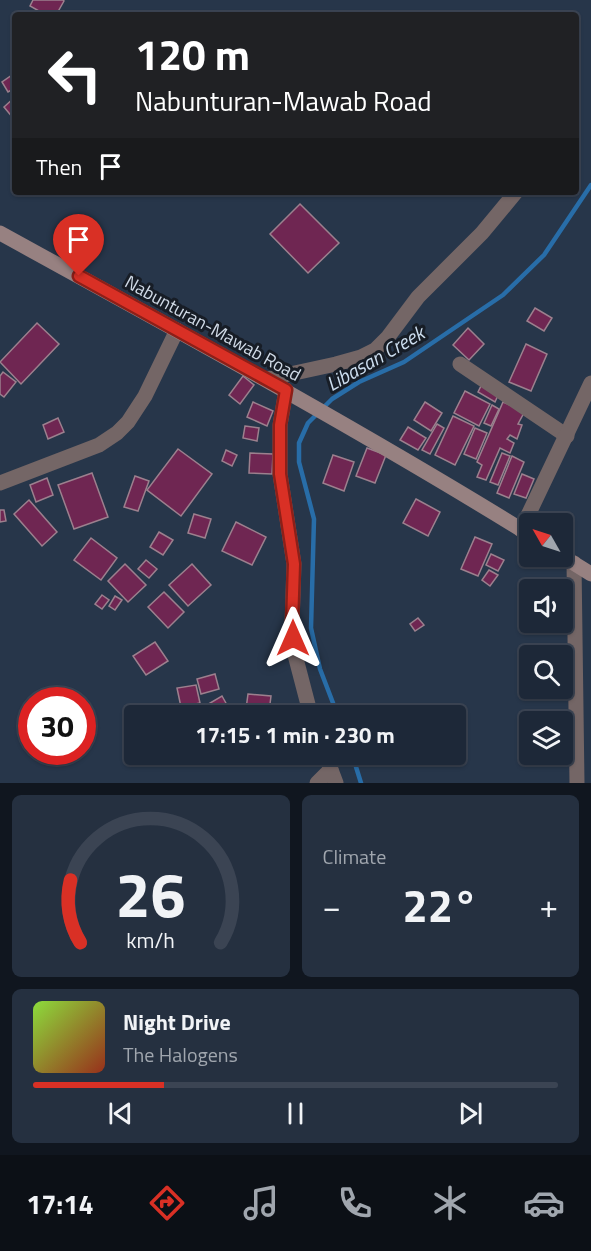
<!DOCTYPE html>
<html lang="en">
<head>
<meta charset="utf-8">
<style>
  body { margin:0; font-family:"Titillium Web",sans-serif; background:#253040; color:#f1f3f6; height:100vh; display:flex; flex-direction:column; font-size:22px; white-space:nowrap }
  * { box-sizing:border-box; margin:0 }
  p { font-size:20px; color:#a0a6ae }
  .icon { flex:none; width:33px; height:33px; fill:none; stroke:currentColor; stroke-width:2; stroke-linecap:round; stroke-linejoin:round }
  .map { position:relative; height:783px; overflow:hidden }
  .panel { display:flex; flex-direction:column; gap:12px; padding:12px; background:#10161f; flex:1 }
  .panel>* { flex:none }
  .banner { position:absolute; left:12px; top:12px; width:567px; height:183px; border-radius:6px; box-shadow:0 2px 4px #0004,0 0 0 2px #3b4453; background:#202124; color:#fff; overflow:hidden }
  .needle { width:39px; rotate:309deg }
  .buttons { position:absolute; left:519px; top:513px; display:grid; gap:12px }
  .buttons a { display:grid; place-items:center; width:54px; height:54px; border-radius:6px; background:#1d2838; box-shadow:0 2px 4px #0004,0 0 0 2px #3b4453; font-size:30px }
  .speed { position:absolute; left:18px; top:687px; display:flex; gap:12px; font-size:30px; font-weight:700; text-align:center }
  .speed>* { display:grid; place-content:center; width:78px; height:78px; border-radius:50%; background:#1d2838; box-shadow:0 2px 4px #0004,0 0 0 2px #3b4453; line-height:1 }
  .speed .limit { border:9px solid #d22; background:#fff; color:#111 }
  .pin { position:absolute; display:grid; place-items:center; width:51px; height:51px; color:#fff; margin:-62px -26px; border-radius:50% 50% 50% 0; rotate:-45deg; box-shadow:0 0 6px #0007 }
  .pin .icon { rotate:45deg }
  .me { position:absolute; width:66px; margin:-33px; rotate:0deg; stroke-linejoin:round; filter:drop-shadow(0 0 4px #0008) }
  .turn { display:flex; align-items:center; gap:21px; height:126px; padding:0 24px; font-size:27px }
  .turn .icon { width:78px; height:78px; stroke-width:2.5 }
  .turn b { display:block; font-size:42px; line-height:51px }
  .then { display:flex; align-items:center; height:57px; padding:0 24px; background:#0003; gap:12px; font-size:22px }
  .big { font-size:45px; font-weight:700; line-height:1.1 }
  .panel .widget { flex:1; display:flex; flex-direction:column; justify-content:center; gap:9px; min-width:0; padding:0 21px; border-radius:9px; background:#253040 }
  .panel .dial { align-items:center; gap:0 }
  .dial svg { height:156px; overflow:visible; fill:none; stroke:#3b4453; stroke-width:7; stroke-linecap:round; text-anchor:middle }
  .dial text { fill:#f1f3f6; stroke:none }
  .song { display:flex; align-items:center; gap:18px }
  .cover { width:72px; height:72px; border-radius:9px; background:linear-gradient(135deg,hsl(90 70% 55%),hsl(10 70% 35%)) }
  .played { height:6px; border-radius:3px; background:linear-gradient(90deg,#d93025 25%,#3b4453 25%) }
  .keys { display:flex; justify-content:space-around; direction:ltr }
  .heat { display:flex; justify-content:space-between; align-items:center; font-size:33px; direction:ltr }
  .panel .tiles { flex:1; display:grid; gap:12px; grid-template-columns:1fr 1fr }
  .widget:last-child { grid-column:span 2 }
  .trip { position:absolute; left:124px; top:705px; width:342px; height:60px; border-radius:6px; background:#1d2838; box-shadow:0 2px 4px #0004,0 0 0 2px #3b4453; font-weight:700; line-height:60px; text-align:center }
  .menu { display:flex; height:96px; justify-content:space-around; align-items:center; background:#0c1016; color:#a0a6ae }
  .menu .icon { width:42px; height:42px }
  .menu .on { color:#d93025 }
  .menu b { font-size:27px; color:#f1f3f6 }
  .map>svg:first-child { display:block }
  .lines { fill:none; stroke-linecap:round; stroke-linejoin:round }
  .stream { stroke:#286da8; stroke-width:4.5 }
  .building { fill:#6f2652; stroke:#9c808e; stroke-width:1.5 }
  .street { stroke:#746666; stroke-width:15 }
  .secondary { stroke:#978181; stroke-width:15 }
  .route-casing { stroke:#8d1f18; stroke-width:15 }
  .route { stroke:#d93025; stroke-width:10 }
  .labels { text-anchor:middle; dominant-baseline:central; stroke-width:6; stroke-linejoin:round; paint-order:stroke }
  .street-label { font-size:18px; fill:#d0dae6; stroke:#171d26 }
  .water-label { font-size:20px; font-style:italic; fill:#cddeef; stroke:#171d26 }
</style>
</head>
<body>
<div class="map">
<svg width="591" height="783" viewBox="0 0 591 783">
  <rect width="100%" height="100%" fill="#27364a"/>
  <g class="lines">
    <g class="stream">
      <path d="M338,716L320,669L311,628L314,519L299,462V443L308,423L332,399L359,382L404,362L503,295L544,255L591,185"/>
      <path d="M352,754L361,783"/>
    </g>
  </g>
  <g class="building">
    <path d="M33,0H63L64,1L56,15H46L30,6Z"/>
    <path d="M15,73V88L8,92L2,82Z"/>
    <path d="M15,97V116L13,118L4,107Z"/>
    <path d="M300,204L339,243L308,273L270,234Z"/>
    <path d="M535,308L552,318L544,331L527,321Z"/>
    <path d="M37,323L59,344L21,384L0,362Z"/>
    <path d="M468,328L484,344L469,360L453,345Z"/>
    <path d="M526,344L547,354L531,391L509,382Z"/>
    <path d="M3,372L16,382L4,397L0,394V376Z"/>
    <path d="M243,376L254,385L240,404L229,395Z"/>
    <path d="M482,384L499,393L495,402L478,392Z"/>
    <path d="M465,391L490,404L479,426L454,413Z"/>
    <path d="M253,402L273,411L267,426L247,417Z"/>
    <path d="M425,402L442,413L431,431L414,420Z"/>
    <path d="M503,402L525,411L518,424L522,425L517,439L510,435L507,439L514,443L510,453L500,448L486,480L477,477L482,465L477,462Z"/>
    <path d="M492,405L499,409L491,426L484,423Z"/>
    <path d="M453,416L474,426L455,465L435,455Z"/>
    <path d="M58,418L64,432L48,439L43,425Z"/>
    <path d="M437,424L444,428L430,454L422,450Z"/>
    <path d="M245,426L259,428L257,441L243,438Z"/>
    <path d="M408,427L426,438L418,450L400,440Z"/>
    <path d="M475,428L487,433L476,459L464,454Z"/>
    <path d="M367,448L386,455L375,483L356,476Z"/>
    <path d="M178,449L212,474L181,516L147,490Z"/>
    <path d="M226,450L237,455L232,466L222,461Z"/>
    <path d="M250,453L273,454L272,474L249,473Z"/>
    <path d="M502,453L510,456L498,485L490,482Z"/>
    <path d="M333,455L354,462L344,491L323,483Z"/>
    <path d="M512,456L524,462L509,498L497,493Z"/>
    <path d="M92,473L108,517L74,529L58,485Z"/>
    <path d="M522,474L534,479L526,498L514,494Z"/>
    <path d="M135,476L149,481L138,511L124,507Z"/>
    <path d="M47,478L53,495L36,502L30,485Z"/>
    <path d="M416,499L440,512L428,536L403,523Z"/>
    <path d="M29,500L57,532L42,546L14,514Z"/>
    <path d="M0,510H4L6,521L0,522Z"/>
    <path d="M194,514L211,519L205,538L188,533Z"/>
    <path d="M236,522L266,537L252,565L222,551Z"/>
    <path d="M159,532L173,540L163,555L150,547Z"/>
    <path d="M475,537L492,544L478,576L461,569Z"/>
    <path d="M91,538L117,558L101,580L74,560Z"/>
    <path d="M491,554L504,560L498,571L486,565Z"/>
    <path d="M146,560L157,569L149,578L138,569Z"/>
    <path d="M125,564L146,585L128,602L108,581Z"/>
    <path d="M192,564L211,585L188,606L169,585Z"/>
    <path d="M489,570L498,575L490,586L482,580Z"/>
    <path d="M164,592L184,612L168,628L148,607Z"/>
    <path d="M102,595L109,600L102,609L95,604Z"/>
    <path d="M115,596L122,600L115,610L109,606Z"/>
    <path d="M418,618L424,625L415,631L410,624Z"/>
    <path d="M155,642L168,661L146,675L133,656Z"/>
    <path d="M215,674L219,689L201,694L197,679Z"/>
    <path d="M196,685L200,703L181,707L177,688Z"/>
    <path d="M248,694L271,696L269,712L246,709Z"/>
    <path d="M222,696L232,714L229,716H195L193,713Z"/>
    <path d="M197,754H227L202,766Z"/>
  </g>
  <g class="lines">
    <g class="street">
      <path d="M460,364L567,436"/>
      <path d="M267,379L336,364L361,357L375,350L388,337L418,297L482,233L516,192"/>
      <path d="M286,390L280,425V474L294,564L292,624L294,651L311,716"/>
      <path d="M0,483L99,445L117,433L128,422L145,396L177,330"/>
      <path d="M521,530L591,383"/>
      <path d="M574,563L577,783"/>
      <path d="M325,754L336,783"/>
      <path d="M317,783L331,769"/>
    </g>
    <g class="secondary">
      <path d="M0,233C178,331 357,428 530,535"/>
      <path d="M562,556L591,574"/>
    </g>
  </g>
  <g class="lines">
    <g class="route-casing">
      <path id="route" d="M79,276L286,390L280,425V474L294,564L292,624L293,638"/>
    </g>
    <use href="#route" class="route"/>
  </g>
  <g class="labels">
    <g class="street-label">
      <text transform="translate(213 328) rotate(29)">Nabunturan-Mawab Road</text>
    </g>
    <g class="water-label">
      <text transform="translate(375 358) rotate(-30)">Libasan Creek</text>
    </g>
  </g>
</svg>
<div class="buttons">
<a><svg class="needle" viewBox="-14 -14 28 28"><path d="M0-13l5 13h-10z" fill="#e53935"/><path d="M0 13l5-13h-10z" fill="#a0a6ae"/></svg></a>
<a><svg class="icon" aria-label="sound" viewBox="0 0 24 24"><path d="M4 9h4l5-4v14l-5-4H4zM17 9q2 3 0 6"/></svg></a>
<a><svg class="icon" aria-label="search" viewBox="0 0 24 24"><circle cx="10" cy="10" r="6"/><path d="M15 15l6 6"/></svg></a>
<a><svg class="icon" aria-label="layers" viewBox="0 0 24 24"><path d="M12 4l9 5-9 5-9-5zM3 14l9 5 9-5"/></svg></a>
</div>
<div class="speed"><div class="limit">30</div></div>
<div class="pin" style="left:79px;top:276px;background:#d93025"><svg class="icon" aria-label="arrive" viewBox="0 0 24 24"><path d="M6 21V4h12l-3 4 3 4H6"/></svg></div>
<svg class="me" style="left:293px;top:638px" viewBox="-20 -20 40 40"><path d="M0-17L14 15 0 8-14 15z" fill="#d93025" stroke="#fff" stroke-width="4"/></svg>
<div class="trip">17:15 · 1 min · 230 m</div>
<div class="banner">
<div class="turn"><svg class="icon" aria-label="left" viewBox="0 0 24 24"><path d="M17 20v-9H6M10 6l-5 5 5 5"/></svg><div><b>120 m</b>Nabunturan-Mawab Road</div></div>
<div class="then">Then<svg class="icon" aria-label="arrive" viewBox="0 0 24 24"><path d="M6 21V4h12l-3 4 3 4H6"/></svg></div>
</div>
</div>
<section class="panel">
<div class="tiles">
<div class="widget dial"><svg viewBox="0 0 100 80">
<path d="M14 69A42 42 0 1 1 86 69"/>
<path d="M14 69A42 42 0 0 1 9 37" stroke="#d93025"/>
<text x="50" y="56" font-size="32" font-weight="700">26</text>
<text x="50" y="72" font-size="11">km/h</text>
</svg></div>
<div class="widget"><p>Climate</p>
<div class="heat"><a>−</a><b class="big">22°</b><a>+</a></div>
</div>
<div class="widget">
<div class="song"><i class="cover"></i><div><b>Night Drive</b><p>The Halogens</p></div></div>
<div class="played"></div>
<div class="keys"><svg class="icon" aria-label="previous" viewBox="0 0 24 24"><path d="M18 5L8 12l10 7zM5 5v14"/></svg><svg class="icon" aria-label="pause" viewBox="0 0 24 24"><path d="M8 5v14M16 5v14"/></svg><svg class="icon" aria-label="next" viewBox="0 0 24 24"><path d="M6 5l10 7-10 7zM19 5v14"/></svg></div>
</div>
</div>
</section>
<nav class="menu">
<b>17:14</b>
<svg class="icon on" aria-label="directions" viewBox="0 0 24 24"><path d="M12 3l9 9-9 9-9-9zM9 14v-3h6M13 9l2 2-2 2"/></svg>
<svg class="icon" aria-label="music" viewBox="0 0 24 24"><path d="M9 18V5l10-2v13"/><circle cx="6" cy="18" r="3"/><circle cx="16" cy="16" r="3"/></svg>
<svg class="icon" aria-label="phone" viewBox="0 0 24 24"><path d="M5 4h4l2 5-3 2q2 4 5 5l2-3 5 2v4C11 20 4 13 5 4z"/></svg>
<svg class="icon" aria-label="climate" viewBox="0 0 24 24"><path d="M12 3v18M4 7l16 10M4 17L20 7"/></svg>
<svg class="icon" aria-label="car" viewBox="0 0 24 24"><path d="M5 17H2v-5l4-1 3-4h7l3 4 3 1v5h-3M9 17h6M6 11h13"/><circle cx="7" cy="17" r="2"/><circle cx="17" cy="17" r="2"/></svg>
</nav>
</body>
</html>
